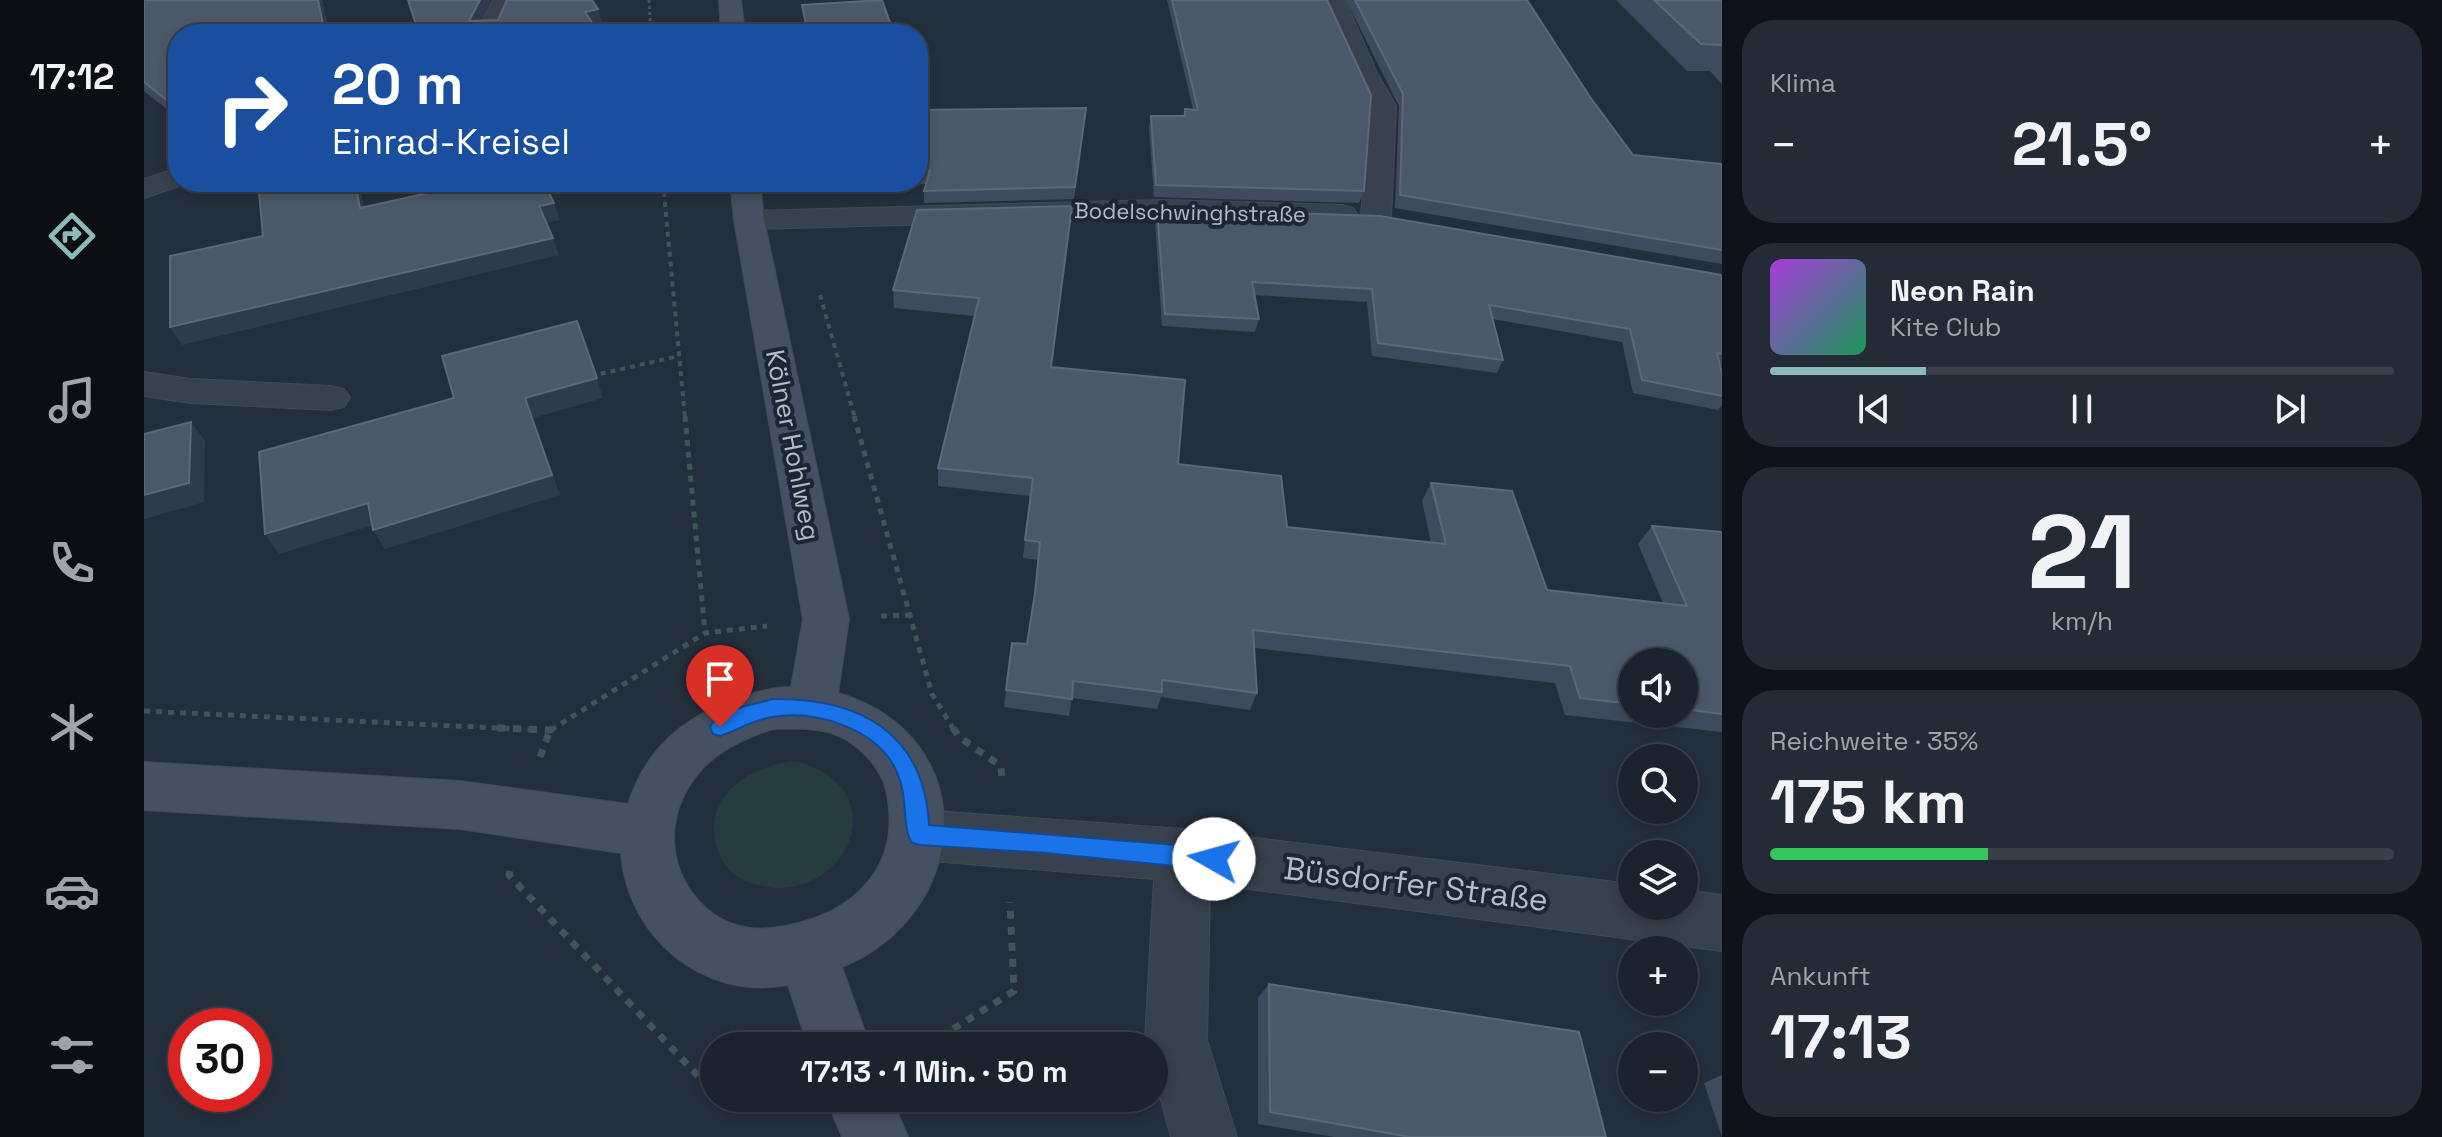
<!DOCTYPE html>
<html lang="de">
<head>
<meta charset="utf-8">
<style>
  body { margin:0; font-family:"Space Grotesk",sans-serif; background:#242b36; color:#f1f3f6; height:100vh; display:flex; flex-direction:column; font-size:30px; white-space:nowrap }
  * { box-sizing:border-box; margin:0 }
  p { font-size:26px; color:#a0a4aa }
  .icon { flex:none; width:44px; height:44px; fill:none; stroke:currentColor; stroke-width:2; stroke-linecap:round; stroke-linejoin:round }
  .map { position:relative; flex:1; overflow:hidden }
  .sheet { display:flex; flex-direction:column; gap:20px; padding:20px; background:#0f1319; width:720px }
  .sheet>* { flex:none }
  .hud { position:absolute; left:24px; top:24px; width:760px; height:168px; border-radius:32px; box-shadow:0 4px 12px #0003,0 0 0 2px #39404a; background:#1a4fa0; color:#fff; overflow:hidden }
  .tools { position:absolute; left:1474px; top:648px; display:grid; gap:16px }
  .tools a { display:grid; place-items:center; width:80px; height:80px; border-radius:50%; background:#1b232e; box-shadow:0 4px 12px #0003,0 0 0 2px #39404a; font-size:40px }
  .speed { position:absolute; left:24px; top:1008px; display:flex; gap:16px; font-size:40px; font-weight:700; text-align:center }
  .speed>* { display:grid; place-content:center; width:104px; height:104px; border-radius:50%; background:#1b232e; box-shadow:0 4px 12px #0003,0 0 0 2px #39404a; line-height:1 }
  .speed .limit { border:12px solid #d22; background:#fff; color:#111 }
  .pin { position:absolute; display:grid; place-items:center; width:68px; height:68px; color:#fff; margin:-82px -34px; border-radius:50% 50% 50% 0; rotate:-45deg; box-shadow:0 0 8px #0007 }
  .pin .icon { rotate:45deg }
  .me { position:absolute; width:88px; margin:-44px; rotate:277deg; stroke-linejoin:round; filter:drop-shadow(0 0 6px #0008) }
  .turn { display:flex; align-items:center; gap:28px; height:168px; padding:0 32px; font-size:36px }
  .turn .icon { width:104px; height:104px; stroke-width:2.5 }
  .turn b { display:block; font-size:56px; line-height:68px }
  .big { font-size:60px; font-weight:700; line-height:1.1 }
  .sheet .card { flex:1; display:flex; flex-direction:column; justify-content:center; gap:12px; min-width:0; padding:0 28px; border-radius:32px; background:#242b36 }
  .sheet .dial { align-items:center; gap:0 }
  .dial b { font-size:104px; line-height:1 }
  .song { display:flex; align-items:center; gap:24px }
  .cover { width:96px; height:96px; border-radius:12px; background:linear-gradient(135deg,hsl(280 70% 55%),hsl(150 70% 35%)) }
  .played { height:8px; border-radius:4px; background:linear-gradient(90deg,#8bbbb9 25%,#39404a 25%) }
  .keys { display:flex; justify-content:space-around; direction:ltr }
  .heat { display:flex; justify-content:space-between; align-items:center; font-size:44px; direction:ltr }
  .charge { height:12px; border-radius:6px; background:linear-gradient(90deg,#34c759 35%,#39404a 0) }
  .trip { position:absolute; left:556px; top:1032px; width:468px; height:80px; border-radius:40px; background:#1b232e; box-shadow:0 4px 12px #0003,0 0 0 2px #39404a; font-weight:700; line-height:80px; text-align:center }
  main { display:flex; flex:1; min-height:0 }
  .menu { display:flex; flex-direction:column; width:144px; justify-content:space-around; align-items:center; background:#0b0e12; color:#a0a4aa }
  .menu .icon { width:56px; height:56px }
  .menu .active { color:#8bbbb9 }
  .menu b { font-size:36px; color:#f1f3f6 }
  .map>svg:first-child { display:block }
  .green { fill:#263c3f }
  .lines { fill:none; stroke-linecap:round; stroke-linejoin:round }
  .lane-casing { stroke:#414a57; stroke-width:2 }
  .street-casing { stroke:#414a57; stroke-width:2 }
  .secondary-casing { stroke:#414a57; stroke-width:2 }
  .path-far3 { stroke:#3f5557; stroke-width:3; stroke-dasharray:3 3; stroke-linecap:butt }
  .path-far2 { stroke:#3f5557; stroke-width:4; stroke-dasharray:5 5; stroke-linecap:butt }
  .path-far1 { stroke:#3f5557; stroke-width:5; stroke-dasharray:6 6; stroke-linecap:butt }
  .path { stroke:#3f5557; stroke-width:7; stroke-dasharray:8 8; stroke-linecap:butt }
  .lane { fill:#38414e; fill-rule:evenodd }
  .street { fill:#38414e; fill-rule:evenodd }
  .secondary { fill:#465061; fill-rule:evenodd }
  .wall { fill:#3f4b5c; fill-rule:evenodd }
  .shaded-wall { fill:#2f3b4b }
  .building { fill:#4b5868; stroke:#5c6777; stroke-width:2 }
  .route { fill:#1a73e8; stroke:#114b97; stroke-width:2 }
  .labels { text-anchor:middle; dominant-baseline:central; stroke-width:8; stroke-linejoin:round; paint-order:stroke }
  .far-street-label { font-size:22px; fill:#b4bcc9; stroke:#1d2633 }
  .street-label { font-size:26px; fill:#b4bcc9; stroke:#1d2633 }
  .near-street-label { font-size:32px; fill:#b4bcc9; stroke:#1d2633 }
</style>
</head>
<body>
<main>
<nav class="menu">
<b>17:12</b>
<svg class="icon active" aria-label="directions" viewBox="0 0 24 24"><path d="M12 3l9 9-9 9-9-9zM9 14v-3h6M13 9l2 2-2 2"/></svg>
<svg class="icon" aria-label="music" viewBox="0 0 24 24"><path d="M9 18V5l10-2v13"/><circle cx="6" cy="18" r="3"/><circle cx="16" cy="16" r="3"/></svg>
<svg class="icon" aria-label="phone" viewBox="0 0 24 24"><path d="M5 4h4l2 5-3 2q2 4 5 5l2-3 5 2v4C11 20 4 13 5 4z"/></svg>
<svg class="icon" aria-label="climate" viewBox="0 0 24 24"><path d="M12 3v18M4 7l16 10M4 17L20 7"/></svg>
<svg class="icon" aria-label="car" viewBox="0 0 24 24"><path d="M5 17H2v-5l4-1 3-4h7l3 4 3 1v5h-3M9 17h6M6 11h13"/><circle cx="7" cy="17" r="2"/><circle cx="17" cy="17" r="2"/></svg>
<svg class="icon" aria-label="filters" viewBox="0 0 24 24"><path d="M4 7h16M4 17h16"/><circle cx="9" cy="7" r="2"/><circle cx="15" cy="17" r="2"/></svg>
</nav>
<div class="map">
<svg width="1578" height="1137" viewBox="0 0 1578 1137">
  <rect width="100%" height="100%" fill="#242f3e"/>
  <path class="green" d="M652,761C759,791 698,908 613,885C600,882 586,874 579,862C549,804 599,766 652,761Z"/>
  <g class="lines">
    <g class="lane-casing">
      <path id="lane" d="M268,182H288L293,195L290,199H276Z"/>
    </g>
    <g class="street-casing">
      <g id="street">
        <path d="M349,0H371L356,34H332Z"/>
        <path d="M1179,0H1201L1232,71L1252,106L1247,216L1243,222L1232,225L1221,222L1217,216L1226,106L1208,71Z"/>
        <path d="M34,168V182L44,183L0,198V179Z"/>
        <path d="M1017,200L1198,205L1209,208L1213,214L1209,220L1198,223L1017,218L605,229L594,226L590,220L594,214L605,211Z"/>
        <path d="M0,372L47,379L187,386L200,389L206,398L200,407L187,410L47,403L0,396Z"/>
        <path d="M775,810L1039,829L1488,884V906H1540V890L1578,895V951L1066,884L1063,1040L1093,1137H1027L1010,1074V1046H1003L1001,1040L1010,879L775,860L756,853L748,835L756,817Z"/>
      </g>
    </g>
    <g class="secondary-casing">
      <g id="secondary">
        <path d="M575,0H597L601,34H577Z"/>
        <path d="M586,182H616L620,220L705,619L694,693C840,736 829,913 698,967L726,1046H664L644,985C559,1001 483,937 477,853L316,829L0,810V762L316,781L484,804C502,749 538,718 592,699C611,692 627,687 647,687L659,619L590,220ZM629,729C649,729 671,727 690,734C713,742 736,766 742,790C759,865 712,913 641,926C617,931 591,929 571,915C520,879 517,811 560,767C579,748 604,737 629,729Z"/>
        <path d="M682,1098H747L764,1137H698Z"/>
      </g>
    </g>
    <path class="path-far3" d="M505,0L507,34"/>
    <g class="path-far2">
      <path d="M519,182L541,418"/>
      <path d="M676,295L711,418"/>
      <path d="M447,376L535,356"/>
    </g>
    <g class="path-far1">
      <path d="M541,416L561,633"/>
      <path d="M710,416L788,694L810,730"/>
      <path d="M737,616L768,615"/>
      <path d="M0,711L395,730"/>
      <path d="M407,730L561,633L623,626"/>
    </g>
    <g class="path">
      <path d="M353,728L406,730L410,728"/>
      <path d="M809,728L815,737L857,766L858,780"/>
      <path d="M396,757L406,730"/>
      <path d="M366,871L365,875L570,1093"/>
      <path d="M782,1046L870,991L866,902"/>
      <path d="M576,1098L618,1106L647,1098"/>
    </g>
    <use href="#lane" class="lane"/>
    <use href="#street" class="street"/>
    <use href="#secondary" class="secondary"/>
  </g>
  <g class="wall">
    <path d="M0,0H178L185,34H34V118L0,91Z"/>
    <path d="M1023,0H1183L1220,191L1215,203L1010,197L1005,128L1007,116H1039L1041,109H1049Z"/>
    <path d="M1202,0H1383L1446,97L1489,155L1578,164V264L1251,208L1255,106Z"/>
    <path d="M1472,0H1578V84L1566,71H1543Z"/>
    <path d="M942,108L930,199L780,203V191L782,184L714,187V182H774V110Z"/>
    <path d="M1013,209L1578,275V365L1576,367L1578,374V405L1574,410L1489,393L1478,342L1349,319L1359,360L1353,373L1228,356L1223,302L1110,295L1115,319L1111,332L1018,326L1011,221Z"/>
    <path d="M773,210L907,367L1034,464L1143,527L1287,543L1278,501L1287,483L1403,590L1519,603L1494,544L1508,526L1578,532V732L1421,715L1411,683L1110,648L1113,693L1106,710L1017,697L1013,709L928,698L925,716L860,707L868,643L883,644L890,600L894,560L879,558L886,496L794,486V468L830,316L750,308L749,290ZM1488,662H1540V714H1488Z"/>
    <path d="M1125,984L1462,1137H1190L1114,1124V998Z"/>
    <path d="M1578,1075V1137L1560,1083Z"/>
  </g>
  <g class="shaded-wall">
    <path d="M174,0H178L185,34H181Z"/>
    <path d="M336,0H348L331,34L325,21Z"/>
    <path d="M454,9L458,24L449,26L451,34H439L437,26L441,12Z"/>
    <path d="M32,99L34,102V118L25,102Z"/>
    <path d="M211,182H215L224,225L216,208Z"/>
    <path d="M410,203L416,220L401,223L395,206Z"/>
    <path d="M409,238L415,255L38,345L26,327Z"/>
    <path d="M453,378L459,398L389,418L416,495L241,549L229,530L381,398Z"/>
    <path d="M47,422L61,441L60,502L0,519V495Z"/>
    <path d="M224,503L236,523L135,554L121,534Z"/>
  </g>
  <g class="building">
    <path d="M0,0H174L181,34H34V101L32,99L25,102L0,82Z"/>
    <path d="M264,0H336L325,21L354,20L363,0H448L454,9L441,12L449,24L437,26L442,34H275Z"/>
    <path d="M738,0L750,34H664L658,5Z"/>
    <path d="M1028,0H1183L1227,95L1220,191L1012,185L1007,116H1041V109L1054,110Z"/>
    <path d="M1211,0H1383L1446,97L1489,155L1578,164V250L1256,195L1259,94Z"/>
    <path d="M1510,0H1578V45L1557,44Z"/>
    <path d="M942,108L931,187L780,191L786,171L774,172V110Z"/>
    <path d="M114,182H211L216,208L325,184L324,182H400L410,203L395,206L409,238L26,327V256L119,236Z"/>
    <path d="M928,206L907,367L1041,380L1034,464L1137,476L1143,527L1302,544L1287,483L1368,491L1403,590L1543,606L1508,526L1578,532V714L1540,709V662H1488V704L1436,698L1426,666L1109,630L1113,693L1018,680V692L929,681L928,699L862,690L868,643L883,644L891,593L896,542L881,540L889,478L794,468L835,298L749,290L773,210Z"/>
    <path d="M1013,209L1236,216L1578,275V354L1573,353L1578,374V396L1498,380L1486,329L1345,305L1359,360L1234,343L1228,289L1108,282L1115,319L1021,314Z"/>
    <path d="M433,321L453,378L381,398L408,475L229,530L224,503L121,534L115,452L310,398L298,356Z"/>
    <path d="M47,422L45,483L0,495V434Z"/>
    <path d="M1125,984L1435,1032L1462,1137H1266L1126,1112Z"/>
  </g>
  <path class="route" d="M629,699C715,698 780,732 785,825L1070,848L1078,851L1082,859L1078,867L1070,870L902,853L775,845L767,842C757,821 765,797 752,770C732,728 672,710 628,717C609,720 594,730 576,736L569,734L566,727C575,708 610,705 629,699Z"/>
  <g class="labels">
    <g class="far-street-label">
      <text transform="translate(1046 212) rotate(1)">Bodelschwinghstraße</text>
    </g>
    <g class="street-label">
      <text transform="translate(649 445) rotate(79)">Kölner Hohlweg</text>
    </g>
    <g class="near-street-label">
      <text transform="translate(1272 884) rotate(7)">Büsdorfer Straße</text>
    </g>
  </g>
</svg>
<div class="tools">
<a><svg class="icon" aria-label="sound" viewBox="0 0 24 24"><path d="M4 9h4l5-4v14l-5-4H4zM17 9q2 3 0 6"/></svg></a>
<a><svg class="icon" aria-label="search" viewBox="0 0 24 24"><circle cx="10" cy="10" r="6"/><path d="M15 15l6 6"/></svg></a>
<a><svg class="icon" aria-label="layers" viewBox="0 0 24 24"><path d="M12 4l9 5-9 5-9-5zM3 14l9 5 9-5"/></svg></a>
<a>+</a>
<a>−</a>
</div>
<div class="speed"><div class="limit">30</div></div>
<div class="pin" style="left:576px;top:727px;background:#d93025"><svg class="icon" aria-label="arrive" viewBox="0 0 24 24"><path d="M6 21V4h12l-3 4 3 4H6"/></svg></div>
<svg class="me" style="left:1070px;top:859px" viewBox="-20 -20 40 40"><circle r="19" fill="#fff"/><path d="M0-13L10 11 0 6-10 11z" fill="#1a73e8"/></svg>
<div class="trip">17:13 · 1 Min. · 50 m</div>
<div class="hud">
<div class="turn"><svg class="icon" aria-label="right" viewBox="0 0 24 24"><path d="M7 20v-9h11M14 6l5 5-5 5"/></svg><div><b>20 m</b>Einrad-Kreisel</div></div>
</div>
</div>
<section class="sheet">
<div class="card"><p>Klima</p>
<div class="heat"><a>−</a><b class="big">21.5°</b><a>+</a></div>
</div>
<div class="card">
<div class="song"><i class="cover"></i><div><b>Neon Rain</b><p>Kite Club</p></div></div>
<div class="played"></div>
<div class="keys"><svg class="icon" aria-label="previous" viewBox="0 0 24 24"><path d="M18 5L8 12l10 7zM5 5v14"/></svg><svg class="icon" aria-label="pause" viewBox="0 0 24 24"><path d="M8 5v14M16 5v14"/></svg><svg class="icon" aria-label="next" viewBox="0 0 24 24"><path d="M6 5l10 7-10 7zM19 5v14"/></svg></div>
</div>
<div class="card dial"><b>21</b><p>km/h</p></div>
<div class="card"><p>Reichweite · 35%</p><b class="big">175 km</b><div class="charge"></div></div>
<div class="card"><p>Ankunft</p><b class="big">17:13</b></div>
</section>
</main>
</body>
</html>
